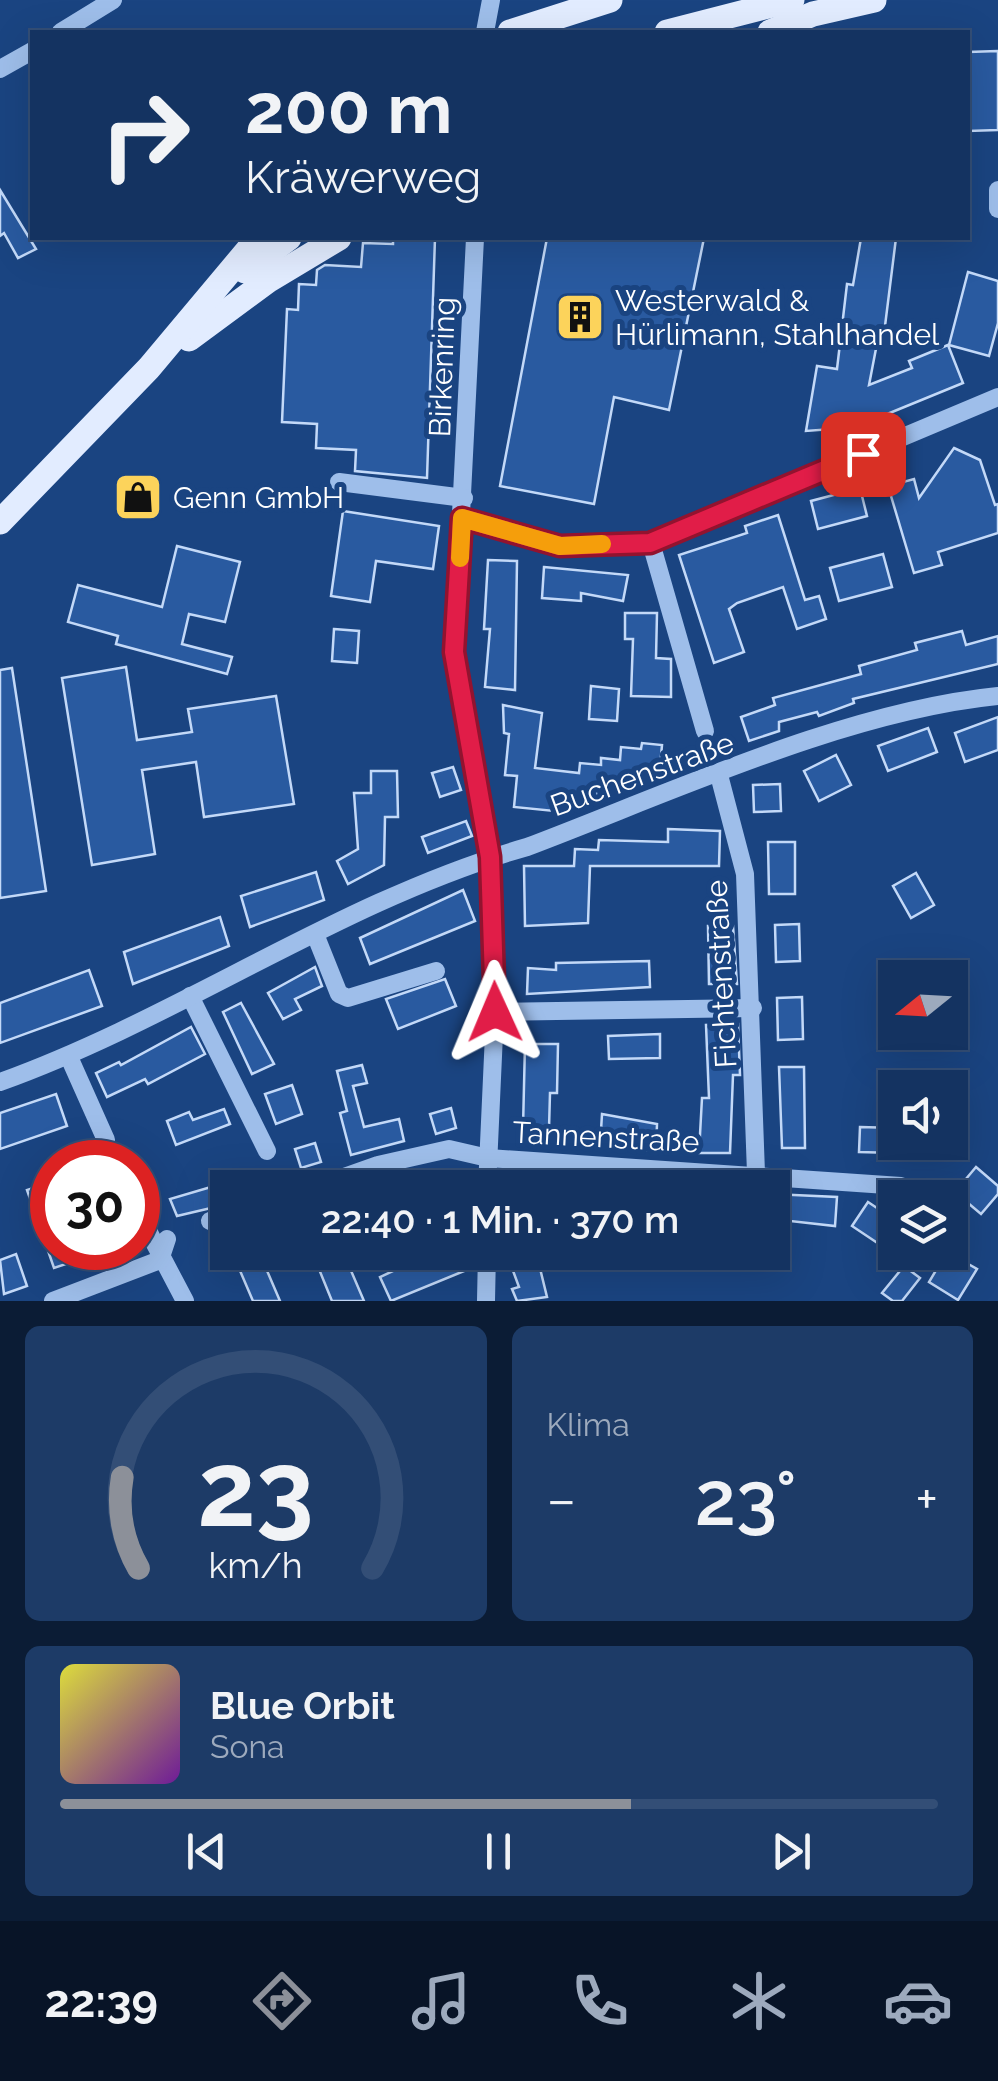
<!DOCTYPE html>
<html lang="de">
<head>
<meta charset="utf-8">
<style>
  body { margin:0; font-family:Raleway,sans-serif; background:#1d3b67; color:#f1f3f6; height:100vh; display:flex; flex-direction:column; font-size:38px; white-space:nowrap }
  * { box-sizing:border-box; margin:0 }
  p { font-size:32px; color:#9daabd }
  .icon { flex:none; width:55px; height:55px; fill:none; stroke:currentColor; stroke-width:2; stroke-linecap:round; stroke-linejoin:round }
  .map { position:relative; height:1301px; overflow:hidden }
  .side { display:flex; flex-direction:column; gap:25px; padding:25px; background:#0b1c35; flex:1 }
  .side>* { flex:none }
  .hud { position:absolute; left:30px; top:30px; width:940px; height:210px; border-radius:0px; box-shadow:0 10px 40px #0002,0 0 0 2px #334e76; background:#143361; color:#f1f3f6; overflow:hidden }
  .needle { width:65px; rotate:252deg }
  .buttons { position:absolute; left:878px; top:960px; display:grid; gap:20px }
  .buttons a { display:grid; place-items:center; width:90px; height:90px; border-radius:0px; background:#143361; box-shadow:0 10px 40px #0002,0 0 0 2px #334e76; font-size:50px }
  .speed { position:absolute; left:30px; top:1140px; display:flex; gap:20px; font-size:50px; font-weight:700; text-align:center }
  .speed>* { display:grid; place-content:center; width:130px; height:130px; border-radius:50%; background:#143361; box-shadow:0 10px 40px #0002,0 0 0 2px #334e76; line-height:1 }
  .speed .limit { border:15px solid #d22; background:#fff; color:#111 }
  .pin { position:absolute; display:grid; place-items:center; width:85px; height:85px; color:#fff; margin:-42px; border-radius:20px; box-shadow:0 5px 15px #0006 }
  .me { position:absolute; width:110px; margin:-55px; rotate:359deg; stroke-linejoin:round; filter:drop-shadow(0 0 8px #0008) }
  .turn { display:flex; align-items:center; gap:35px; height:210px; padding:0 50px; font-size:45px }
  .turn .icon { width:130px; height:130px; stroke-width:2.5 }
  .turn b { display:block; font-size:70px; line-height:85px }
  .big { font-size:75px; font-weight:600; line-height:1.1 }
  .side .tile { flex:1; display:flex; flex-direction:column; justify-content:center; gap:15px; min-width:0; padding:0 35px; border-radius:15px; background:#1d3b67 }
  .side .dial { align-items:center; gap:0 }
  .dial svg { height:260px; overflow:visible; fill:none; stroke:#334e76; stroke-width:7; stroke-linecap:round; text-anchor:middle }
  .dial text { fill:#f1f3f6; stroke:none }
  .song { display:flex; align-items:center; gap:30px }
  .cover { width:120px; height:120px; border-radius:15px; background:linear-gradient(135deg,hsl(60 70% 55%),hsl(280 70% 35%)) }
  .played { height:10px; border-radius:5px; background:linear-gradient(90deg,#8c9099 65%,#334e76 65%) }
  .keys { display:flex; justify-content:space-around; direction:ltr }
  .heat { display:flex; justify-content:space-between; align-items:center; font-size:55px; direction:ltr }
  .side .tiles { flex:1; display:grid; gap:25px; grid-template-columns:1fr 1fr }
  .tile:last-child { grid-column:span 2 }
  .trip { position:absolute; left:210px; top:1170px; width:580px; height:100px; border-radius:0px; background:#143361; box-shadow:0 10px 40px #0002,0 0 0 2px #334e76; font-weight:600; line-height:100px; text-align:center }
  .tab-bar { display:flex; height:160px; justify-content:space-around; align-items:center; background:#081427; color:#9daabd }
  .tab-bar .icon { width:70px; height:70px }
  .tab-bar .selected { color:#8c9099 }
  .tab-bar b { font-size:45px; color:#f1f3f6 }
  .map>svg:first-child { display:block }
  .building { fill:#295aa0; stroke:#c3d9f8; stroke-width:2.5 }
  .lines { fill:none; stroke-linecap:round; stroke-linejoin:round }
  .minor { stroke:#9ebeea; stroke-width:18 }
  .major { stroke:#e2ecff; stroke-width:25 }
  .route-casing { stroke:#92132f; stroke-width:25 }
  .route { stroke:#e11d48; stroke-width:18 }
  .slow { stroke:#f59e0b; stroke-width:18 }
  .labels { text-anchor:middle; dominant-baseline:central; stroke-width:10; stroke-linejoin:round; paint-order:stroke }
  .poi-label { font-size:30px; fill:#fff; stroke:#1a4481; text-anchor:start }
  .street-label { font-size:30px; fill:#fff; stroke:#1a4481 }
</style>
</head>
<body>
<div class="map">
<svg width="998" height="1301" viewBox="0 0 998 1301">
  <rect width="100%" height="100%" fill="#1a4481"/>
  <g class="building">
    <path d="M998,51V130L968,131V52Z"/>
    <path d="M0,190L36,249L18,258L4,233L0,236Z"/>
    <path d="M393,238H435L427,478L355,471L356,450L316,448L317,424L282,422L287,309L298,310L299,284L316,285L317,270L325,265L361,267L363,243L393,244Z"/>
    <path d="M547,238H704L669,410L614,397L594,504L500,486Z"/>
    <path d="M861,238H896L884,334L879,333L869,385L912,368L909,361L948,345L963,383L875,419L873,426L806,431L817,366L837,369L847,284L853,285Z"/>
    <path d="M968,272L998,281V323L989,356L949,345Z"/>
    <path d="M954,448L980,460L995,505L998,504V533L938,552L942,565L914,573L888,486L914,479L919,498Z"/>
    <path d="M860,488L867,516L818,529L811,501Z"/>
    <path d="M343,511L439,526L433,569L376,561L370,602L331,596Z"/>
    <path d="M778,515L805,600L819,596L826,619L797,629L783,587L737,603L729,609L744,652L714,663L679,555L747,533L745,526Z"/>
    <path d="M177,546L240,562L225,622L189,614L182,644L232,657L227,674L116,644L118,636L68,622L78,585L162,607Z"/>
    <path d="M883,554L892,587L839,601L830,568Z"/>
    <path d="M488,560L517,561L515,690L485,687L490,629H484Z"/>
    <path d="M544,567L628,575L623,601L581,593V601L542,598Z"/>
    <path d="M625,613H657L656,658L671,659V697L631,696L633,639H625Z"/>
    <path d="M334,629L359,631L357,663L332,661Z"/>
    <path d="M962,631L966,645L998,636V664L853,699L854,703L819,716L817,712L779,722V731L749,741L741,717L775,705L773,698L861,674L859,666L917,650L915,643Z"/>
    <path d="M126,667L137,740L192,732L188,709L276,696L294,804L204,817L196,762L142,770L155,854L92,865L62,678Z"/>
    <path d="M12,668L46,891L0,898V670Z"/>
    <path d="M591,686L619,689L617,721L589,719Z"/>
    <path d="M503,705L542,713L535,768L579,773L580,763L601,765V758L620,760L621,747L641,749L642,743L662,745L659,778L638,776V784L618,782L617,793L598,791L597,798L577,796L576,807L555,804L554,811L514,807L517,776L505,775L509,734L504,733Z"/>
    <path d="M998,717V750L965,762L955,733Z"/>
    <path d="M928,728L937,752L888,771L878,746Z"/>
    <path d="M836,755L851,785L819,801L804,771Z"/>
    <path d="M453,767L461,790L440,797L432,773Z"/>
    <path d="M371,771H397L398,817H385L384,865L348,884L337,861L358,849L354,793H371Z"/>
    <path d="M780,784L781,811L754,812L753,785Z"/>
    <path d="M466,821L472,836L428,853L422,837Z"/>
    <path d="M668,829L720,831L719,866H590L588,923L525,926L524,866H574L575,849L598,850L599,840L668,842Z"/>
    <path d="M768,842H795V894H769Z"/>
    <path d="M316,872L324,900L250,927L241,896Z"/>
    <path d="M916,873L934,905L911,918L893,886Z"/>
    <path d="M463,890L475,921L370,964L360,938Z"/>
    <path d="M220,917L229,946L133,984L124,952Z"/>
    <path d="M799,924L800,961L776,962L775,925Z"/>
    <path d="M708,926H733L737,984H709Z"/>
    <path d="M649,961L650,987L527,994L528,968L556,970V963Z"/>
    <path d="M315,967L322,986L295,999L301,1010L283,1019L268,993Z"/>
    <path d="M89,970L102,1006L0,1043V1003Z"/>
    <path d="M445,979L456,1006L398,1029L386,999Z"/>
    <path d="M802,997L803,1039L778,1040L777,998Z"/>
    <path d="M241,1003L274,1064L252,1074L223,1012Z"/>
    <path d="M738,1024L740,1075H733L730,1153H699L702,1098H709L706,1025Z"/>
    <path d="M191,1027L205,1054L148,1084L145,1079L107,1097L96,1073L119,1062L121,1065Z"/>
    <path d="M660,1034V1058L609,1059L608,1036Z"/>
    <path d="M525,1044H558L557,1093H550L549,1129L523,1128Z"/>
    <path d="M362,1065L367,1083L353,1086L364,1127L399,1119L404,1141L351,1155L340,1113L347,1111L337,1071Z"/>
    <path d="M779,1067H804L805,1148H782Z"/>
    <path d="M292,1085L302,1114L276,1124L265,1094Z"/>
    <path d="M56,1094L67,1126L0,1149V1113Z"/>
    <path d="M451,1108L456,1128L436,1134L430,1114Z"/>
    <path d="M224,1109L230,1124L176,1145L167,1121L189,1112L193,1120Z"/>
    <path d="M602,1114L657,1124L656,1151L600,1147Z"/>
    <path d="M860,1127L895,1128V1153L859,1152Z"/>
    <path d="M315,1143L321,1162L301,1168L295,1149Z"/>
    <path d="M976,1167L998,1186V1194L981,1214L955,1192Z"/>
    <path d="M52,1182V1248L108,1250L54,1268L27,1190Z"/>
    <path d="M228,1182V1204L177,1216L170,1199Z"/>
    <path d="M772,1194L837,1197L835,1226L772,1219Z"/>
    <path d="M868,1202L895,1220L879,1244L852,1226Z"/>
    <path d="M249,1252H259L280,1301H253L235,1259Z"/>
    <path d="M312,1252H343L364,1301H332Z"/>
    <path d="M434,1252H455L464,1271L391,1301L380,1277Z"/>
    <path d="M514,1252H536L547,1297L517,1301L512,1289L519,1287L512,1268L519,1265Z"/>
    <path d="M947,1252L977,1269L958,1300L929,1282Z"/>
    <path d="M16,1254L27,1286L4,1294L0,1260Z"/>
    <path d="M904,1266L920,1278L902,1301H893L882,1293Z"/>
  </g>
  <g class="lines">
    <g class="minor">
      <path d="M61,32L113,0"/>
      <path d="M485,32L491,0"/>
      <path d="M0,69L32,51"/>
      <path d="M998,190V209"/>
      <path d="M475,238L454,652L490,857L495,1012L487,1188"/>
      <path d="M339,482L464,498"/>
      <path d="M462,517L560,546L651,543L998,397"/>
      <path d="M651,543L705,731"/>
      <path d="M719,775L745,874L756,1173"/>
      <path d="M315,934L339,994L348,998L436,971"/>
      <path d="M190,996L267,1151"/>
      <path d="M495,1012L753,1008"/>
      <path d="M69,1057L106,1140"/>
      <path d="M0,1082C181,1017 341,900 527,847C670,793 846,711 998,696"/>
      <path d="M313,1188L378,1165L449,1149L488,1158L901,1186"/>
      <path d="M210,1221L228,1216"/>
      <path d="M145,1225L185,1301"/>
      <path d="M53,1301L160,1260L167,1239"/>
      <path d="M486,1301L487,1252"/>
    </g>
    <g class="major">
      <path d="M510,32L610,0"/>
      <path d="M667,32L792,0"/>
      <path d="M770,32L813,14L874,0"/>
      <path d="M245,271L289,238"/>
      <path d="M189,339L269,280L339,238"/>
      <path d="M0,522L149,368L258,238"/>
    </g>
  </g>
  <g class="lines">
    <g class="route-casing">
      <path id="route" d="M495,1012L490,857L454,652L462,518L560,546L650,543L863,454"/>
    </g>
    <use href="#route" class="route"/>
    <path class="slow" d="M460,558L462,518L560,546L602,544"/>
  </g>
  <defs>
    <g id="building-square" transform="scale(2.5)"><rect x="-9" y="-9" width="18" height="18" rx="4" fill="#fcd35b" stroke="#1a4481"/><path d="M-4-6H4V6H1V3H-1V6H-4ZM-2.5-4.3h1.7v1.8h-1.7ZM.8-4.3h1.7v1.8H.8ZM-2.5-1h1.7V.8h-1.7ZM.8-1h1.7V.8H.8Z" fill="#111"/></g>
    <g id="shop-square" transform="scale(2.5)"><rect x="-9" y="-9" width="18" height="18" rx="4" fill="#fcd35b" stroke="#1a4481"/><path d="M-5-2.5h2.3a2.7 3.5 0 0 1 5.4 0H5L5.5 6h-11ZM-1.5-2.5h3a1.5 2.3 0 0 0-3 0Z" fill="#111"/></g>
  </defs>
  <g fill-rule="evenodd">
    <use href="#building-square" x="580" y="317"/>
    <use href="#shop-square" x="138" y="497"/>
  </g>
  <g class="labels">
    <g class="poi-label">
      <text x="615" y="300">Westerwald &amp;<tspan x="615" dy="34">Hürlimann, Stahlhandel</tspan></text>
      <text x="173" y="497">Genn GmbH</text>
    </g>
    <g class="street-label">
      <text transform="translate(442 367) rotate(-88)">Birkenring</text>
      <text transform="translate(642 774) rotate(-20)">Buchenstraße</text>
      <text transform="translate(721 974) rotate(-93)">Fichtenstraße</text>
      <text transform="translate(606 1137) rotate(3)">Tannenstraße</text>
    </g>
  </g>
</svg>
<div class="buttons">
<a><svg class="needle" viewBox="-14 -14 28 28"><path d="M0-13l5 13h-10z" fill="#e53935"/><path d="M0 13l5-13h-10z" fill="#9daabd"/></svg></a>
<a><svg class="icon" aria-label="sound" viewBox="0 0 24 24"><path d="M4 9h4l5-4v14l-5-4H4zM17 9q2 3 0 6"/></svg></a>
<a><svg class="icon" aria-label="layers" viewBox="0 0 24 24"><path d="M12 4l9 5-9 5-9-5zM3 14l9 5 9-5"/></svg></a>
</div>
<div class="speed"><div class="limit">30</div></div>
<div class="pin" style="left:863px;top:454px;background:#d93025"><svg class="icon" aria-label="arrive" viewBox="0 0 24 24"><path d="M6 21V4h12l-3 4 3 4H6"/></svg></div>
<svg class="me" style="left:495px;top:1012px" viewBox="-20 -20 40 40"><path d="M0-17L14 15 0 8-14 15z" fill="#e11d48" stroke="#fff" stroke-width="4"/></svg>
<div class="trip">22:40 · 1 Min. · 370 m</div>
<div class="hud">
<div class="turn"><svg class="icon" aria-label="right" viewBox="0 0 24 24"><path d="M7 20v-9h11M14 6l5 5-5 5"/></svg><div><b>200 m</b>Kräwerweg</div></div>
</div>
</div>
<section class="side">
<div class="tiles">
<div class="tile dial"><svg viewBox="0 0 100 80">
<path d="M14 69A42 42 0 1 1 86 69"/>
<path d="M14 69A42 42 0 0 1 9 41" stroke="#8c9099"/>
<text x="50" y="56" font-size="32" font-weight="700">23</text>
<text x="50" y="72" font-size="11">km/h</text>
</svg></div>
<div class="tile"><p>Klima</p>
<div class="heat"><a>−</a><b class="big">23°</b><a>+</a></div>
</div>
<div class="tile">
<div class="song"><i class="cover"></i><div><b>Blue Orbit</b><p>Sona</p></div></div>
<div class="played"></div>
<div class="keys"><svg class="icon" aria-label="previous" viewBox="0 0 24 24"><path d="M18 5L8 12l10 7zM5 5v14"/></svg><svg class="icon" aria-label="pause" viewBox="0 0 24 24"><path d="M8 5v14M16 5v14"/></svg><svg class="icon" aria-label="next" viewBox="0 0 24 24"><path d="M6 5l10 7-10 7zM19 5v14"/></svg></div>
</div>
</div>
</section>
<nav class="tab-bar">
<b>22:39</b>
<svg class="icon selected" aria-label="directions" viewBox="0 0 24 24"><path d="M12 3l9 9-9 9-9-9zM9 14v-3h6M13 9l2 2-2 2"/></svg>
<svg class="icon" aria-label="music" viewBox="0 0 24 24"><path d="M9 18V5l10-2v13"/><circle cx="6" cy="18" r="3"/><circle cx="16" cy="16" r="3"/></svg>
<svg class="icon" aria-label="phone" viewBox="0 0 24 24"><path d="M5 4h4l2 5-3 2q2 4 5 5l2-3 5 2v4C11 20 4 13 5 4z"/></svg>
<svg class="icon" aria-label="climate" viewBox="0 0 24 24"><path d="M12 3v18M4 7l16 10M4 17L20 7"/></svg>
<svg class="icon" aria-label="car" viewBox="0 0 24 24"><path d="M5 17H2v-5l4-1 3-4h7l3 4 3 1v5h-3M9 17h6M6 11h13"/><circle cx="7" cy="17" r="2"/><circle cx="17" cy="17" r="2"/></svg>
</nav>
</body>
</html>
